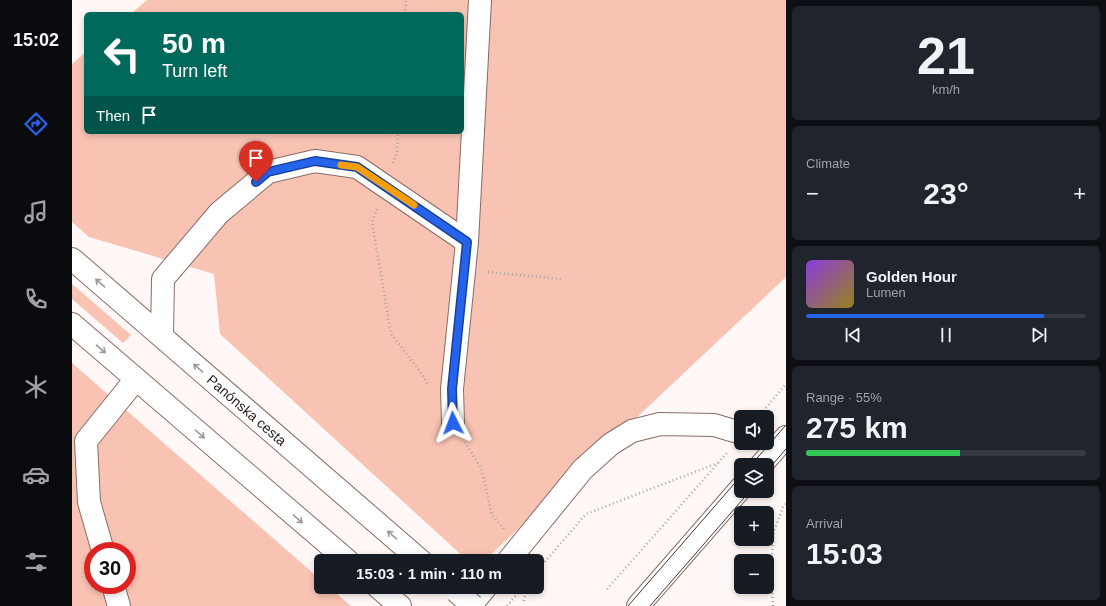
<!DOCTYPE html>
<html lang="en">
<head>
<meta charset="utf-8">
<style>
  body { margin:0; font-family:Arial,sans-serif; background:#20242c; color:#f1f3f6; height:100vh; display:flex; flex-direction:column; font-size:15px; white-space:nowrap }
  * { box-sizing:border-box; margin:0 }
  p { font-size:13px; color:#9ea1a6 }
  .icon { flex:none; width:22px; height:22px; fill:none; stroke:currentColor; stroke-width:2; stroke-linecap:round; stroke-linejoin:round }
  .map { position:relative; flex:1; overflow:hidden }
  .details { display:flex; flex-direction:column; gap:6px; padding:6px; background:#0d0f14; width:320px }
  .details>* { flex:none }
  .hud { position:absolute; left:12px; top:12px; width:380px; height:122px; border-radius:6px; box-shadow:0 2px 6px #0003; background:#00695c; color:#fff; overflow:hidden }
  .fabs { position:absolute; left:662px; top:410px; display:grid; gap:8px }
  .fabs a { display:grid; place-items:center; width:40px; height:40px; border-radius:6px; background:#171b24; box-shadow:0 2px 6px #0003; font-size:20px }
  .speed { position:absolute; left:12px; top:542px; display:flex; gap:8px; font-size:20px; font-weight:700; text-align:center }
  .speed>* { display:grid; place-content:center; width:52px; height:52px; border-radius:50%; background:#171b24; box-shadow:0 2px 6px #0003; line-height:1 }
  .speed .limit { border:6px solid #d22; background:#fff; color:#111 }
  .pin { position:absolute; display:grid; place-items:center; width:34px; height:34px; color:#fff; margin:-41px -17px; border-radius:50% 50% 50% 0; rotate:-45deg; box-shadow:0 0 4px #0007 }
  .pin .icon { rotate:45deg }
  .me { position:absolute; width:44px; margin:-22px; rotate:357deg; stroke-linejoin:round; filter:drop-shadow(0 0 3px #0008) }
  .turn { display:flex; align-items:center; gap:14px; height:84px; padding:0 12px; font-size:18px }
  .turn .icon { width:52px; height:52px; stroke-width:2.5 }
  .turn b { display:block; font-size:28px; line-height:34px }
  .then { display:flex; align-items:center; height:38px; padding:0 12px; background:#0003; gap:8px; font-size:15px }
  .big { font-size:30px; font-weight:600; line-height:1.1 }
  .details .card { flex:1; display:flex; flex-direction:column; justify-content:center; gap:6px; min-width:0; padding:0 14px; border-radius:6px; background:#20242c }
  .details .dial { align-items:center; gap:0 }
  .dial b { font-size:52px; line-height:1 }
  .song { display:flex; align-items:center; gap:12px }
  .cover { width:48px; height:48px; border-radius:6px; background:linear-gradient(135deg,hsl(270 70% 55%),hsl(50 70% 35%)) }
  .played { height:4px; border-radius:2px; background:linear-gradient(90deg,#2563eb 85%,#363941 85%) }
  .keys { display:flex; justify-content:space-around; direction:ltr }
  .heat { display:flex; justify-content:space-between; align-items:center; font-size:22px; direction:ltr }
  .charge { height:6px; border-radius:3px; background:linear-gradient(90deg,#34c759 55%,#363941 0) }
  .trip { position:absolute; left:242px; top:554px; width:230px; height:40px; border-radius:6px; background:#171b24; box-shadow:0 2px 6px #0003; font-weight:600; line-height:40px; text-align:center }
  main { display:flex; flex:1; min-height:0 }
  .menu { display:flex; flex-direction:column; width:72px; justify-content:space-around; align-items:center; background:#090b0e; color:#9ea1a6 }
  .menu .icon { width:28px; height:28px }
  .menu .on { color:#2563eb }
  .menu b { font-size:18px; color:#f1f3f6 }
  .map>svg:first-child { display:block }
  .green { fill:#f9c3b3; fill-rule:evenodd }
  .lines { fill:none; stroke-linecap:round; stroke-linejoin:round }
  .minor-casing { stroke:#886c64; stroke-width:24 }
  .major-casing { stroke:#886c64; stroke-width:24 }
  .path { stroke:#aca4a2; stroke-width:2.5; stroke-dasharray:1 3; stroke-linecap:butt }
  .minor { stroke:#fff; stroke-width:22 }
  .major { stroke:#fff; stroke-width:22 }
  .tram { stroke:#423835; stroke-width:1 }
  .major-bridge-casing { stroke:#886c64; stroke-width:24; stroke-linecap:butt }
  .major-bridge { stroke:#fff; stroke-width:22 }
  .oneway { stroke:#9e9998 }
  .route-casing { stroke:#184099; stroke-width:10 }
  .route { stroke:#2563eb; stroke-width:7 }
  .slow { stroke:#f59e0b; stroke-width:7 }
  .labels { text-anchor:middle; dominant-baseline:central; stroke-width:4; stroke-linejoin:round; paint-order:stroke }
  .street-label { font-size:14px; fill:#281d1a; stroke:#fff }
</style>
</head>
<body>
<main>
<nav class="menu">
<b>15:02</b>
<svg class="icon on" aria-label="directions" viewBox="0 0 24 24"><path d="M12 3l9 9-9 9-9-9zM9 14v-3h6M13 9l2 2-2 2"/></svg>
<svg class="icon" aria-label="music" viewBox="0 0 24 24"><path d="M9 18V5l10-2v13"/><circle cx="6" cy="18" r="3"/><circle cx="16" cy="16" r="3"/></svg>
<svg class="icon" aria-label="phone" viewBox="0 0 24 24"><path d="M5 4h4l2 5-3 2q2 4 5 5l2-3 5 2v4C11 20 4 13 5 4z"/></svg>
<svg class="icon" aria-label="climate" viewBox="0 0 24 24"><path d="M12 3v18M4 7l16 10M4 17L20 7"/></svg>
<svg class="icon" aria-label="car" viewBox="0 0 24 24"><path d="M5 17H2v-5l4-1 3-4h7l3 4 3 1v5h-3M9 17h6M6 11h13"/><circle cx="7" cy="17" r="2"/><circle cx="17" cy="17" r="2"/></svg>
<svg class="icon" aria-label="filters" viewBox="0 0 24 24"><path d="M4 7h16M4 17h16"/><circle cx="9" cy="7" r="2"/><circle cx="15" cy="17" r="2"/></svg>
</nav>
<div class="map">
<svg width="714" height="606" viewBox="0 0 714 606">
  <rect width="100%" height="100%" fill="#fff8f6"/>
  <g class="green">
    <path d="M75,0H714V277L412,561H396L148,334L142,274L17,237L0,222V64L14,52V132H390V14H59Z"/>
    <path d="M0,284L59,335L51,343L0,299Z"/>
    <path d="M0,363L249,580V587H257L279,606H0ZM21,551H55V585H21Z"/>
  </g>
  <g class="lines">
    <g class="minor-casing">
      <g id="minor">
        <path d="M90,336L91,279L147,213L196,172L243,161L285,167L395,242"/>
        <path d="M381,423L380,389L395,242L408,0"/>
        <path d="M689,465L714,437"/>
        <path d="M31,551L17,502L14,441L64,379"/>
        <path d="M436,561L511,469L539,444L560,431L588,424L642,425L669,433"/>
        <path d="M41,585L47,606"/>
        <path d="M398,606L414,587"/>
        <path d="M566,606L669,488"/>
      </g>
    </g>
    <g class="major-casing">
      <g id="major">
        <path id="s1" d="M0,259L349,561"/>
        <path d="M0,324L276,561"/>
        <path d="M306,587L328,606"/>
      </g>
    </g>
    <g class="path">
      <path d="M333,14L334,0"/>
      <path d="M321,163L325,152L326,132"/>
      <path d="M305,209L300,222L319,334L347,370L356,384"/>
      <path d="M416,272L489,279"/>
      <path d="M686,417L714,384"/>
      <path d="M393,442L409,468L420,515L432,529"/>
      <path d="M465,571L514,514L646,463"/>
      <path d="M535,589L655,453"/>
      <path d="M452,601L454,587"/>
      <path d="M435,606L451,587"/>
      <path d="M701,606L699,567L702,531L711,507L714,504"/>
    </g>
    <use href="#minor" class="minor"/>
    <use href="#major" class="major"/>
    <g class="tram">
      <path d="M679,465L714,425"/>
      <path d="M695,471L714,449"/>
      <path d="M556,606L669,476"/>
      <path d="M578,606L678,491"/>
    </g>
    <g class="major-bridge-casing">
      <path id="major-bridge" d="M384,591L401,606"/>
    </g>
    <use href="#major-bridge" class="major-bridge"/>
  </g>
  <defs><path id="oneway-shaft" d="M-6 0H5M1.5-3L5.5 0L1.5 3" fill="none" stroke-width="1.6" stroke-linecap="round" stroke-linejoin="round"/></defs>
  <g class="oneway">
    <use href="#oneway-shaft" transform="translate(28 283) rotate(-139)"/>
    <use href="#oneway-shaft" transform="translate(29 349) rotate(41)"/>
    <use href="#oneway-shaft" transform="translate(126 368) rotate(-139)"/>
    <use href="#oneway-shaft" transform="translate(128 434) rotate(41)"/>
    <use href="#oneway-shaft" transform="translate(226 519) rotate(41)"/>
    <use href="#oneway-shaft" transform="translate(320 535) rotate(-139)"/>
  </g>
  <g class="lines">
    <g class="route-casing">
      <path id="route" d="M184,182L196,172L243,161L285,167L395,242L380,389L381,423"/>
    </g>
    <use href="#route" class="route"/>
    <path class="slow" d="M269,165L285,167L342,205"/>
  </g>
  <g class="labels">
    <g class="street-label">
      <text stroke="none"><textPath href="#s1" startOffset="231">Panónska cesta</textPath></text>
    </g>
  </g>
</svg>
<div class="fabs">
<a><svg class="icon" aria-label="sound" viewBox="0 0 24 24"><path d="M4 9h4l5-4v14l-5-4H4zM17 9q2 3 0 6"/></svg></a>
<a><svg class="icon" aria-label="layers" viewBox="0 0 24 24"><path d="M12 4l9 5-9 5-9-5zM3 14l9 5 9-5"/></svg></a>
<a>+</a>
<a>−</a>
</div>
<div class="speed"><div class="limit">30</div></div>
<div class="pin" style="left:184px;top:182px;background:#d93025"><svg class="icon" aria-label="arrive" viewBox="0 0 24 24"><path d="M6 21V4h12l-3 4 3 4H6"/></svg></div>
<svg class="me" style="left:381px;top:423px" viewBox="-20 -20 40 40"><path d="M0-17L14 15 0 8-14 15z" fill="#2563eb" stroke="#fff" stroke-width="4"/></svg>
<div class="trip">15:03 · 1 min · 110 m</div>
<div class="hud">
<div class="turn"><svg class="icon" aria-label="left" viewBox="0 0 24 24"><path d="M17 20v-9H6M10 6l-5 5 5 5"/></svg><div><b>50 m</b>Turn left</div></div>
<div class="then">Then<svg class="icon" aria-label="arrive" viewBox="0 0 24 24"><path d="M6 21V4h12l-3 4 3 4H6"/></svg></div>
</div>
</div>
<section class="details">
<div class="card dial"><b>21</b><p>km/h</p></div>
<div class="card"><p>Climate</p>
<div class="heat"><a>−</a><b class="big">23°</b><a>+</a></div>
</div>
<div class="card">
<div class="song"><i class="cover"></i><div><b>Golden Hour</b><p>Lumen</p></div></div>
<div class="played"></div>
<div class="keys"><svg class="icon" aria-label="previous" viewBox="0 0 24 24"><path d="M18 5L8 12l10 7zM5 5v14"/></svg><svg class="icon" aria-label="pause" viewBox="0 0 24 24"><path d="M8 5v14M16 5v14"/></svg><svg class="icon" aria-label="next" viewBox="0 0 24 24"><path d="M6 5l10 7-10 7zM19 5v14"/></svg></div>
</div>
<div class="card"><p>Range · 55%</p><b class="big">275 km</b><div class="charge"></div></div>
<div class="card"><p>Arrival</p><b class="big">15:03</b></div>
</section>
</main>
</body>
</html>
